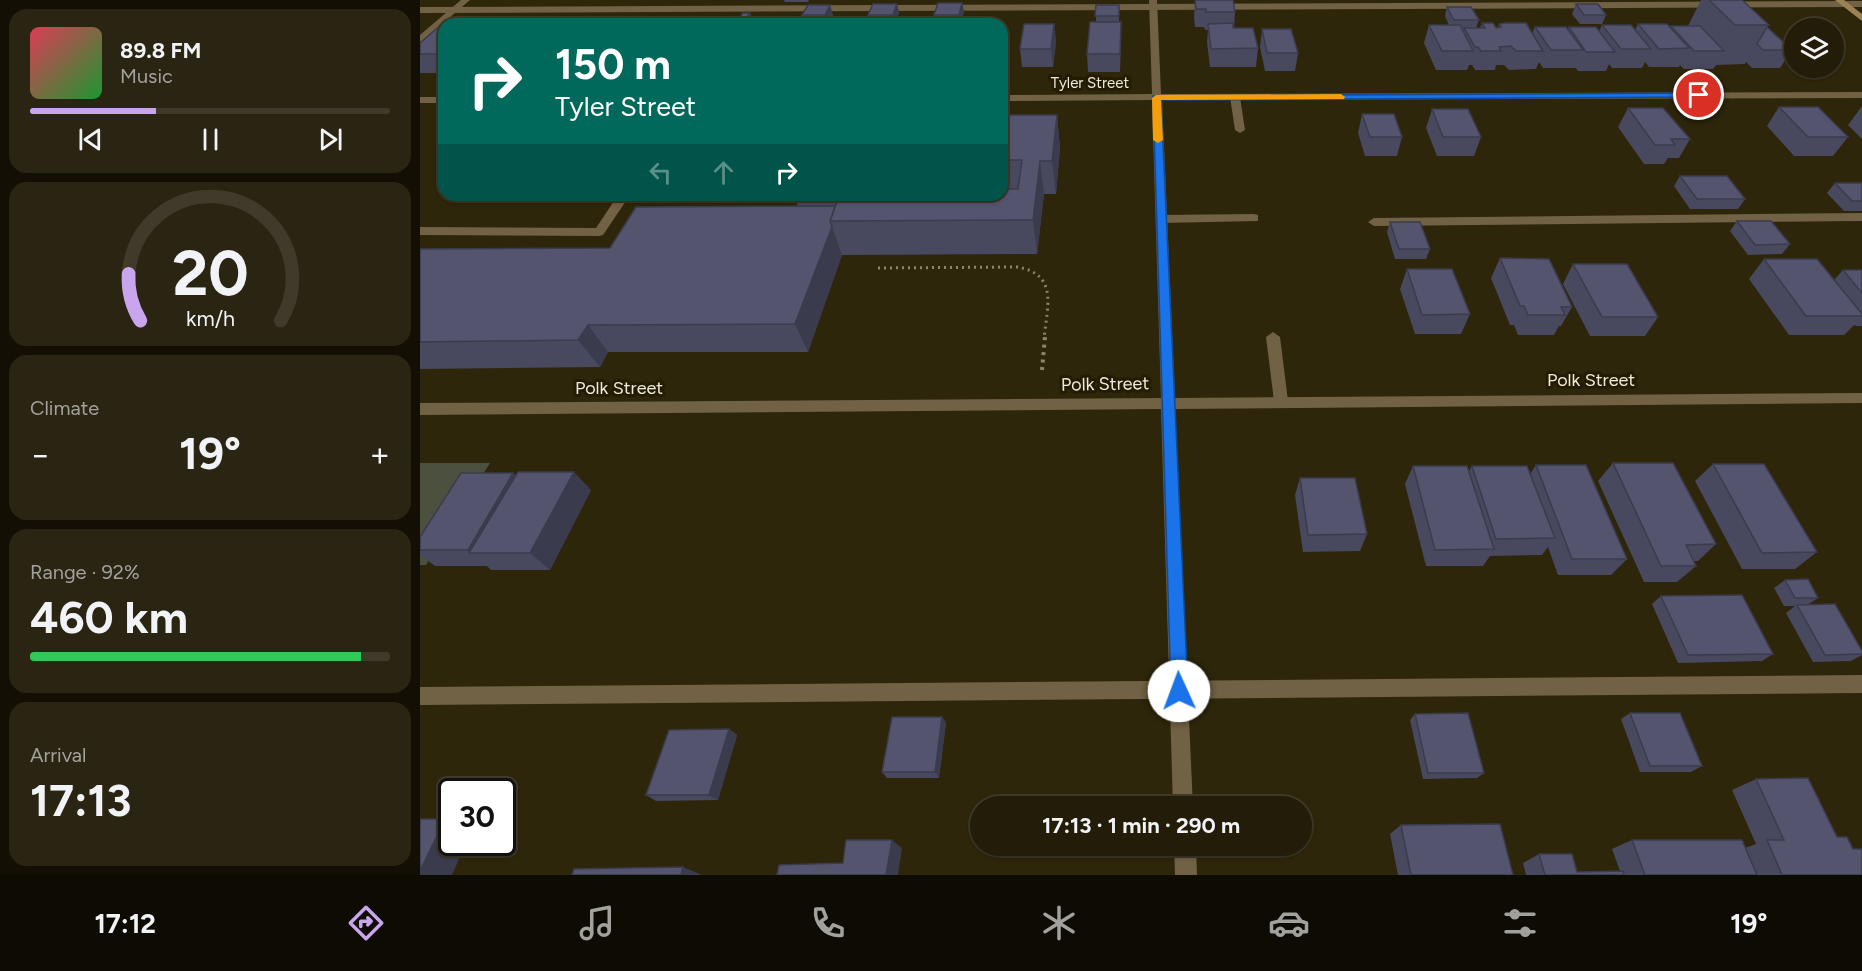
<!DOCTYPE html>
<html lang="en">
<head>
<meta charset="utf-8">
<style>
  body { margin:0; font-family:Figtree,sans-serif; background:#2a2512; color:#f1f3f6; height:100vh; display:flex; flex-direction:column; font-size:22px; white-space:nowrap }
  * { box-sizing:border-box; margin:0 }
  p { font-size:20px; color:#a2a19c }
  .icon { flex:none; width:33px; height:33px; fill:none; stroke:currentColor; stroke-width:2; stroke-linecap:round; stroke-linejoin:round }
  .map { position:relative; flex:1; overflow:hidden }
  .panel { display:flex; flex-direction:column; gap:9px; padding:9px; background:#130f04; width:420px }
  .panel>* { flex:none }
  .guide { position:absolute; left:18px; top:18px; width:570px; height:183px; border-radius:18px; box-shadow:0 2px 4px #0004,0 0 0 2px #3f3a29; background:#00695c; color:#fff; overflow:hidden }
  .tools { position:absolute; left:1364px; top:18px; display:grid; gap:12px }
  .tools a { display:grid; place-items:center; width:60px; height:60px; border-radius:50%; background:#221c08; box-shadow:0 2px 4px #0004,0 0 0 2px #3f3a29; font-size:30px }
  .speed { position:absolute; left:18px; top:778px; display:flex; gap:12px; font-size:30px; font-weight:700; text-align:center }
  .speed>* { display:grid; place-content:center; width:78px; height:78px; border-radius:50%; background:#221c08; box-shadow:0 2px 4px #0004,0 0 0 2px #3f3a29; line-height:1 }
  .speed .limit { border:3px solid #111; border-radius:9px; background:#fff; color:#111 }
  .pin { position:absolute; display:grid; place-items:center; width:51px; height:51px; color:#fff; margin:-26px; border:3px solid #fff; border-radius:50%; box-shadow:0 2px 6px #0007 }
  .me { position:absolute; width:66px; margin:-33px; rotate:358deg; stroke-linejoin:round; filter:drop-shadow(0 0 4px #0008) }
  .turn { display:flex; align-items:center; gap:21px; height:126px; padding:0 18px; font-size:27px }
  .turn .icon { width:78px; height:78px; stroke-width:2.5 }
  .turn b { display:block; font-size:42px; line-height:51px }
  .lanes { display:flex; align-items:center; height:57px; padding:0 18px; background:#0003; justify-content:center; gap:30px; direction:ltr }
  .lanes .off { opacity:.35 }
  .big { font-size:45px; font-weight:700; line-height:1.1 }
  .panel .tile { flex:1; display:flex; flex-direction:column; justify-content:center; gap:9px; min-width:0; padding:0 21px; border-radius:18px; background:#2a2512 }
  .panel .dial { align-items:center; gap:0 }
  .dial svg { height:156px; overflow:visible; fill:none; stroke:#3f3a29; stroke-width:7; stroke-linecap:round; text-anchor:middle }
  .dial text { fill:#f1f3f6; stroke:none }
  .song { display:flex; align-items:center; gap:18px }
  .cover { width:72px; height:72px; border-radius:9px; background:linear-gradient(135deg,hsl(350 70% 55%),hsl(130 70% 35%)) }
  .played { height:6px; border-radius:3px; background:linear-gradient(90deg,#c9a5ee 35%,#3f3a29 35%) }
  .keys { display:flex; justify-content:space-around; direction:ltr }
  .heat { display:flex; justify-content:space-between; align-items:center; font-size:33px; direction:ltr }
  .charge { height:9px; border-radius:4px; background:linear-gradient(90deg,#34c759 92%,#3f3a29 0) }
  .trip { position:absolute; left:550px; top:796px; width:342px; height:60px; border-radius:30px; background:#221c08; box-shadow:0 2px 4px #0004,0 0 0 2px #3f3a29; font-weight:700; line-height:60px; text-align:center }
  .menu { display:flex; height:96px; justify-content:space-around; align-items:center; background:#0e0b03; color:#a2a19c }
  .menu .icon { width:42px; height:42px }
  .menu .active { color:#c9a5ee }
  .menu b { font-size:27px; color:#f1f3f6 }
  main { display:flex; flex:1; min-height:0 }
  .map>svg:first-child { display:block }
  .green { fill:#4c503e }
  .lines { fill:none; stroke-linecap:round; stroke-linejoin:round }
  .path-far1 { stroke:#8a856e; stroke-width:3; stroke-dasharray:2 4; stroke-linecap:butt }
  .path { stroke:#8a856e; stroke-width:4; stroke-dasharray:3 4.5; stroke-linecap:butt }
  .lane { fill:#716145; fill-rule:evenodd }
  .street { fill:#716145; fill-rule:evenodd }
  .secondary { fill:#9b8254; fill-rule:evenodd }
  .wall { fill:#48485f }
  .shaded-wall { fill:#3b3b4e }
  .building { fill:#54546f; stroke:#3b3b4e; stroke-width:1.5 }
  .route { fill:#1a73e8; stroke:#114b97; stroke-width:1.5 }
  .slow { fill:#f59e0b }
  .labels { text-anchor:middle; dominant-baseline:central; stroke-width:6; stroke-linejoin:round; paint-order:stroke }
  .far-street-label { font-size:15px; fill:#eeeada; stroke:#231c02 }
  .street-label { font-size:18px; fill:#eeeada; stroke:#231c02 }
</style>
</head>
<body>
<main>
<section class="panel">
<div class="tile">
<div class="song"><i class="cover"></i><div><b>89.8 FM</b><p>Music</p></div></div>
<div class="played"></div>
<div class="keys"><svg class="icon" aria-label="previous" viewBox="0 0 24 24"><path d="M18 5L8 12l10 7zM5 5v14"/></svg><svg class="icon" aria-label="pause" viewBox="0 0 24 24"><path d="M8 5v14M16 5v14"/></svg><svg class="icon" aria-label="next" viewBox="0 0 24 24"><path d="M6 5l10 7-10 7zM19 5v14"/></svg></div>
</div>
<div class="tile dial"><svg viewBox="0 0 100 80">
<path d="M14 69A42 42 0 1 1 86 69"/>
<path d="M14 69A42 42 0 0 1 8 45" stroke="#c9a5ee"/>
<text x="50" y="56" font-size="32" font-weight="700">20</text>
<text x="50" y="72" font-size="11">km/h</text>
</svg></div>
<div class="tile"><p>Climate</p>
<div class="heat"><a>−</a><b class="big">19°</b><a>+</a></div>
</div>
<div class="tile"><p>Range · 92%</p><b class="big">460 km</b><div class="charge"></div></div>
<div class="tile"><p>Arrival</p><b class="big">17:13</b></div>
</section>
<div class="map">
<svg width="1442" height="875" viewBox="0 0 1442 875">
  <rect width="100%" height="100%" fill="#2d260a"/>
  <path class="green" d="M0,463H70L6,565H0Z"/>
  <g class="lines">
    <path class="path-far1" d="M458,268L597,267C639,274 627,307 624,339"/>
    <path class="path" d="M622,370L625,337"/>
    <g class="lane">
      <path d="M1442,1V7L0,13V7Z"/>
      <path d="M815,94L820,97L825,130L820,133L815,130L810,97Z"/>
      <path d="M198,195H210L183,235L179,236L0,235V227L176,228Z"/>
      <path d="M1442,213V221L954,226L948,222L954,218Z"/>
      <path d="M834,214L838,215V221L741,223L735,219L741,215Z"/>
      <path d="M853,332L860,337L868,401L866,405H856L854,401L846,337Z"/>
      <path d="M1442,675V693L0,705V687Z"/>
    </g>
    <g class="street">
      <path d="M41,0H50L0,43V35Z"/>
      <path d="M729,0H737L741,94L1442,92V98L742,100L755,398L1442,393V403L755,409L773,807H753L741,409L0,415V403L741,398L732,100L582,101V95L732,94Z"/>
      <rect x="0" y="97" width="24" height="6"/>
      <path d="M754,846H776L777,875H755Z"/>
    </g>
    <path class="secondary" d="M1415,0H1424L1442,14V21Z"/>
  </g>
  <g class="wall">
    <path d="M364,0H389L388,2H365Z"/>
    <path d="M775,0L815,12L814,28L838,48L836,67H790L787,42L788,30H785L784,27H775L774,17Z"/>
    <path d="M1281,0H1322L1349,25L1347,27L1372,50L1360,68H1332L1326,62L1325,64L1296,65L1293,69H1264L1260,65L1259,67H1229L1225,62L1222,68H1192L1189,64L1186,71H1158L1155,67V68H1123L1119,62L1116,69L1089,70L1084,65H1076L1075,70H1055L1052,65H1049L1047,70H1016L1004,43L1009,25H1029L1025,16L1027,7L1059,20L1056,28H1060L1062,23L1076,28H1078L1079,24L1112,33L1115,27L1148,30L1149,27L1179,31L1182,25L1215,30L1218,24L1250,28L1251,26H1268Z"/>
    <path d="M542,3L544,12L540,24H516L514,15Z"/>
    <path d="M477,4L479,13L477,17H492L434,24L449,17L448,15Z"/>
    <path d="M1156,4L1186,15L1182,24H1160L1152,14Z"/>
    <path d="M676,5H699V22H701L700,72H668L667,54L676,22Z"/>
    <path d="M330,13L334,22L332,24H323L320,17Z"/>
    <path d="M382,15H413L408,24H385Z"/>
    <path d="M140,18L153,24H139L137,21Z"/>
    <path d="M24,24V73H0V43Z"/>
    <path d="M634,24L636,42L633,67H602L600,49Z"/>
    <path d="M842,29L878,53L875,71H845L840,47Z"/>
    <path d="M1442,106V139L1428,125Z"/>
    <path d="M1359,107L1428,137L1413,156H1374L1347,126Z"/>
    <path d="M1208,108L1270,139L1259,158H1248L1244,164H1224L1198,127Z"/>
    <path d="M1012,109L1061,137L1054,156H1017L1006,128Z"/>
    <path d="M942,114L982,137L977,156H945L938,133Z"/>
    <path d="M582,115H637L640,148L636,194H624L617,254L422,255L388,352H188L180,367L0,369V249L190,248L378,206L375,199L299,198L298,195H582Z"/>
    <path d="M1260,176L1325,199L1318,209H1270L1254,186Z"/>
    <path d="M1415,183H1442V211H1424L1407,193Z"/>
    <path d="M234,195H275L272,201H238Z"/>
    <path d="M1317,221L1370,244L1362,254L1328,255L1310,231Z"/>
    <path d="M970,222L1010,249L1006,259H975L967,232Z"/>
    <path d="M1080,258L1152,307L1141,326H1139L1134,335H1098L1094,325H1090L1071,278Z"/>
    <path d="M1344,259L1414,280L1423,270H1442V326H1436L1434,325L1424,335H1369L1329,279Z"/>
    <path d="M1153,264L1238,317L1225,336H1170L1143,284Z"/>
    <path d="M987,269L1050,314L1041,334H995L980,289Z"/>
    <path d="M1193,463L1296,544L1278,561H1273L1276,566L1257,582H1224L1178,481Z"/>
    <path d="M1293,464L1397,552L1375,569H1322L1275,481Z"/>
    <path d="M1116,465L1207,559L1191,575H1138L1128,547L1122,555L1070,556L1063,566H1006L985,484L993,466L1049,471L1052,466L1110,474Z"/>
    <path d="M96,475L171,490L130,570H71L67,566H15L0,555V537Z"/>
    <path d="M880,478L947,534L940,551L883,552L875,495Z"/>
    <path d="M1365,580L1398,598L1389,604L1442,651V655L1431,661L1393,662L1366,613L1375,606H1364L1354,588Z"/>
    <path d="M1241,596L1353,654L1342,661L1258,663L1232,604Z"/>
    <path d="M1210,713L1282,766L1271,772H1220L1201,719Z"/>
    <path d="M995,714L1064,773L1057,778L1003,779L990,720Z"/>
    <path d="M522,717L526,723L519,778H467L462,772Z"/>
    <path d="M309,729L317,735L298,800L236,801L226,795Z"/>
    <path d="M1336,779L1433,849L1442,875H1106L1103,863L1119,854L1157,872L1200,871L1192,849L1212,840L1325,848L1336,844L1312,790Z"/>
    <path d="M981,825L1093,875H978L970,834Z"/>
  </g>
  <g class="shaded-wall">
    <path d="M542,3L544,12L540,24L539,15Z"/>
    <path d="M477,4L479,13L475,24L473,15Z"/>
    <path d="M410,5L413,15L408,24L405,15Z"/>
    <path d="M330,13L334,22L332,24H330L327,17Z"/>
    <path d="M150,18L153,24H148L147,21Z"/>
    <path d="M701,22V40L700,72V54Z"/>
    <path d="M634,24L636,42L633,67L631,49Z"/>
    <path d="M637,115L640,148L636,194L632,161Z"/>
    <path d="M620,161L624,194L617,254L613,220Z"/>
    <path d="M269,195H275L272,201Z"/>
    <path d="M412,227L422,255L388,352L375,324Z"/>
    <path d="M168,325L188,352L180,367L158,340Z"/>
    <path d="M154,472L171,490L130,570L110,553Z"/>
    <path d="M93,473L113,491L52,553L48,550Z"/>
    <path d="M522,717L526,723L519,778L515,772Z"/>
    <path d="M309,729L317,735L298,800L289,795Z"/>
    <path d="M25,819L32,821V843H46L32,875H0V871Z"/>
    <path d="M472,840L482,848L478,875H466Z"/>
    <path d="M263,867L282,875H261Z"/>
  </g>
  <g class="building">
    <path d="M775,0H813L815,12H786V9H776Z"/>
    <path d="M1289,0H1322L1349,25H1315Z"/>
    <path d="M518,3H542L539,15H514Z"/>
    <path d="M453,4H477L473,15H448Z"/>
    <path d="M1156,4H1178L1186,15H1164Z"/>
    <path d="M388,5H410L405,15H382Z"/>
    <path d="M676,5H699V16H675Z"/>
    <path d="M1027,7H1051L1059,20H1034Z"/>
    <path d="M323,13H330L327,17H320Z"/>
    <path d="M437,17H463L460,24H434Z"/>
    <path d="M466,17H492L490,24H463Z"/>
    <path d="M140,18H150L147,21H137Z"/>
    <path d="M204,22L203,24H165L166,23Z"/>
    <path d="M670,22H701L700,54H667Z"/>
    <path d="M813,23V28H833L838,48L791,49L788,24Z"/>
    <path d="M1062,23H1073L1076,28L1081,27L1079,24L1085,23H1106L1123,51H1096L1091,46L1079,47L1081,51H1061L1058,47H1055L1044,28H1065Z"/>
    <path d="M22,24H24V52L21,54H0V43Z"/>
    <path d="M604,24H634L631,49H600Z"/>
    <path d="M1218,24H1247L1269,48L1239,49Z"/>
    <path d="M1009,25H1040L1053,51H1022Z"/>
    <path d="M1182,25H1211L1231,49H1201Z"/>
    <path d="M1251,26H1280L1304,51H1274Z"/>
    <path d="M1115,27H1146L1163,50H1131Z"/>
    <path d="M1149,27H1176L1195,52H1166Z"/>
    <path d="M1347,27L1372,50H1343L1337,44Z"/>
    <path d="M842,29H871L878,53H847Z"/>
    <path d="M1359,107H1398L1428,137H1388Z"/>
    <path d="M1208,108H1243L1270,139H1251L1255,145H1235Z"/>
    <path d="M1012,109H1048L1061,137H1023Z"/>
    <path d="M942,114H974L982,137H950Z"/>
    <path d="M582,115H637L632,161H620L613,220L410,221L418,199L379,200L381,195H582V189H598L602,160H582Z"/>
    <path d="M1260,176H1307L1325,199H1277Z"/>
    <path d="M1415,183H1442V201H1432Z"/>
    <path d="M415,206L410,221L412,227L375,324L168,325L158,340L0,342V249L190,248L216,207Z"/>
    <path d="M1317,221H1351L1370,244L1335,245Z"/>
    <path d="M970,222H1000L1010,249H979Z"/>
    <path d="M1080,258L1129,259L1152,307H1141L1145,315H1108L1104,306H1100Z"/>
    <path d="M1344,259H1397L1442,314V316H1386Z"/>
    <path d="M1153,264H1207L1238,317H1182Z"/>
    <path d="M987,269H1032L1050,314L1002,315Z"/>
    <path d="M1423,270H1442V293Z"/>
    <path d="M1193,463H1253L1296,544L1266,545L1276,566H1241Z"/>
    <path d="M1293,464H1344L1397,552L1342,553Z"/>
    <path d="M1116,465H1166L1207,559H1152Z"/>
    <path d="M993,466H1047L1074,549L1015,550Z"/>
    <path d="M1052,466H1107L1135,538L1076,539Z"/>
    <path d="M98,472H154L110,553H49Z"/>
    <path d="M41,473H93L48,550H0V537Z"/>
    <path d="M880,478H935L947,534L888,535Z"/>
    <path d="M1388,579L1398,598H1375L1365,580Z"/>
    <path d="M1322,595L1353,654L1268,655L1241,596Z"/>
    <path d="M1415,604L1442,651V654L1405,655L1377,605Z"/>
    <path d="M1048,713L1064,773H1008L995,714Z"/>
    <path d="M1210,713H1260L1282,766H1230Z"/>
    <path d="M472,717H522L515,772H462Z"/>
    <path d="M309,729L289,795H226L249,730Z"/>
    <path d="M1388,778L1417,837H1427L1433,849H1442V875H1362L1347,840H1364L1336,779Z"/>
    <path d="M0,819H25L0,871Z"/>
    <path d="M1080,824L1093,875H991L981,825Z"/>
    <path d="M426,840H472L466,875H357L359,865L423,863Z"/>
    <path d="M1212,840H1322L1337,875H1225Z"/>
    <path d="M1119,854H1152L1157,872L1203,871L1204,875H1125Z"/>
    <path d="M263,867L261,875H152L154,869Z"/>
  </g>
  <path class="route" d="M1279,93H1283V97L741,100L768,691L765,697L759,699L753,697L751,691L733,96Z"/>
  <path class="slow" d="M921,94L925,97L924,99L741,100L743,140L738,143L733,140L732,98L736,95Z"/>
  <g class="labels">
    <g class="far-street-label">
      <text x="670" y="83">Tyler Street</text>
    </g>
    <g class="street-label">
      <text x="1171" y="380">Polk Street</text>
      <text transform="translate(685 384) rotate(-1)">Polk Street</text>
      <text x="199" y="388">Polk Street</text>
    </g>
  </g>
</svg>
<div class="tools">
<a><svg class="icon" aria-label="layers" viewBox="0 0 24 24"><path d="M12 4l9 5-9 5-9-5zM3 14l9 5 9-5"/></svg></a>
</div>
<div class="speed"><div class="limit">30</div></div>
<div class="pin" style="left:1279px;top:95px;background:#d93025"><svg class="icon" aria-label="arrive" viewBox="0 0 24 24"><path d="M6 21V4h12l-3 4 3 4H6"/></svg></div>
<svg class="me" style="left:759px;top:691px" viewBox="-20 -20 40 40"><circle r="19" fill="#fff"/><path d="M0-13L10 11 0 6-10 11z" fill="#1a73e8"/></svg>
<div class="trip">17:13 · 1 min · 290 m</div>
<div class="guide">
<div class="turn"><svg class="icon" aria-label="right" viewBox="0 0 24 24"><path d="M7 20v-9h11M14 6l5 5-5 5"/></svg><div><b>150 m</b>Tyler Street</div></div>
<div class="lanes"><svg class="icon off" aria-label="left" viewBox="0 0 24 24"><path d="M17 20v-9H6M10 6l-5 5 5 5"/></svg><svg class="icon off" aria-label="ahead" viewBox="0 0 24 24"><path d="M12 20V5M6 11l6-6 6 6"/></svg><svg class="icon" aria-label="right" viewBox="0 0 24 24"><path d="M7 20v-9h11M14 6l5 5-5 5"/></svg></div>
</div>
</div>
</main>
<nav class="menu">
<b>17:12</b>
<svg class="icon active" aria-label="directions" viewBox="0 0 24 24"><path d="M12 3l9 9-9 9-9-9zM9 14v-3h6M13 9l2 2-2 2"/></svg>
<svg class="icon" aria-label="music" viewBox="0 0 24 24"><path d="M9 18V5l10-2v13"/><circle cx="6" cy="18" r="3"/><circle cx="16" cy="16" r="3"/></svg>
<svg class="icon" aria-label="phone" viewBox="0 0 24 24"><path d="M5 4h4l2 5-3 2q2 4 5 5l2-3 5 2v4C11 20 4 13 5 4z"/></svg>
<svg class="icon" aria-label="climate" viewBox="0 0 24 24"><path d="M12 3v18M4 7l16 10M4 17L20 7"/></svg>
<svg class="icon" aria-label="car" viewBox="0 0 24 24"><path d="M5 17H2v-5l4-1 3-4h7l3 4 3 1v5h-3M9 17h6M6 11h13"/><circle cx="7" cy="17" r="2"/><circle cx="17" cy="17" r="2"/></svg>
<svg class="icon" aria-label="filters" viewBox="0 0 24 24"><path d="M4 7h16M4 17h16"/><circle cx="9" cy="7" r="2"/><circle cx="15" cy="17" r="2"/></svg>
<b>19°</b>
</nav>
</body>
</html>
